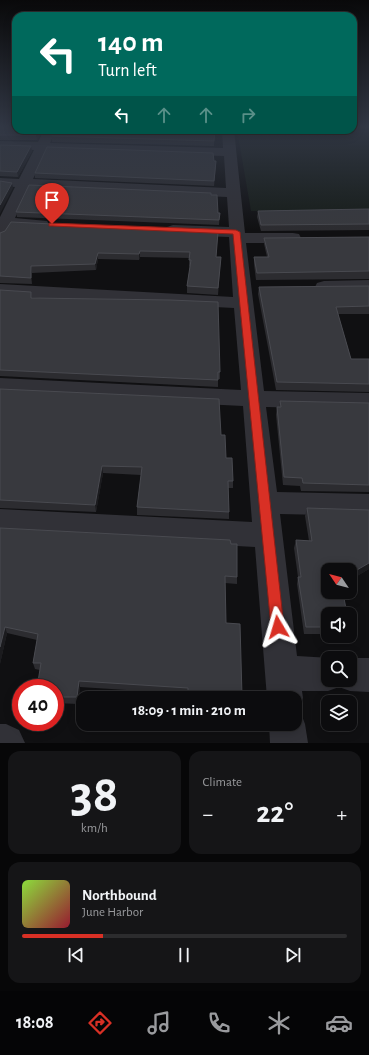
<!DOCTYPE html>
<html lang="en">
<head>
<meta charset="utf-8">
<style>
  body { margin:0; font-family:"Alegreya Sans",sans-serif; background:#151517; color:#f1f3f6; height:100vh; display:flex; flex-direction:column; font-size:15px; white-space:nowrap }
  * { box-sizing:border-box; margin:0 }
  p { font-size:13px; color:#9a9b9e }
  .icon { flex:none; width:22px; height:22px; fill:none; stroke:currentColor; stroke-width:2; stroke-linecap:round; stroke-linejoin:round }
  .map { position:relative; height:743px; overflow:hidden }
  .side { display:flex; flex-direction:column; gap:8px; padding:8px; background:#070708; flex:1 }
  .side>* { flex:none }
  .hud { position:absolute; left:12px; top:12px; width:345px; height:122px; border-radius:12px; box-shadow:0 2px 10px #0003,0 0 0 1px #2c2c2e; background:#00695c; color:#fff; overflow:hidden }
  .needle { width:26px; rotate:305deg }
  .buttons { position:absolute; left:321px; top:563px; display:grid; gap:8px }
  .buttons a { display:grid; place-items:center; width:36px; height:36px; border-radius:8px; background:#0c0c0e; box-shadow:0 2px 10px #0003,0 0 0 1px #2c2c2e; font-size:20px }
  .speed { position:absolute; left:12px; top:679px; display:flex; gap:8px; font-size:20px; font-weight:700; text-align:center }
  .speed>* { display:grid; place-content:center; width:52px; height:52px; border-radius:50%; background:#0c0c0e; box-shadow:0 2px 10px #0003,0 0 0 1px #2c2c2e; line-height:1 }
  .speed .limit { border:6px solid #d22; background:#fff; color:#111 }
  .pin { position:absolute; display:grid; place-items:center; width:34px; height:34px; color:#fff; margin:-41px -17px; border-radius:50% 50% 50% 0; rotate:-45deg; box-shadow:0 0 4px #0007 }
  .pin .icon { rotate:45deg }
  .me { position:absolute; width:44px; margin:-22px; rotate:353deg; stroke-linejoin:round; filter:drop-shadow(0 0 3px #0008) }
  .turn { display:flex; align-items:center; gap:14px; height:84px; padding:0 20px; font-size:18px }
  .turn .icon { width:52px; height:52px; stroke-width:2.5 }
  .turn b { display:block; font-size:28px; line-height:34px }
  .lanes { display:flex; align-items:center; height:38px; padding:0 20px; background:#0003; justify-content:center; gap:20px; direction:ltr }
  .lanes .off { opacity:.35 }
  .big { font-size:30px; font-weight:700; line-height:1.1 }
  .side .widget { flex:1; display:flex; flex-direction:column; justify-content:center; gap:6px; min-width:0; padding:0 14px; border-radius:12px; background:#151517 }
  .side .dial { align-items:center; gap:0 }
  .dial b { font-size:52px; line-height:1 }
  .song { display:flex; align-items:center; gap:12px }
  .cover { width:48px; height:48px; border-radius:6px; background:linear-gradient(135deg,hsl(90 70% 55%),hsl(350 70% 35%)) }
  .played { height:4px; border-radius:2px; background:linear-gradient(90deg,#d93025 25%,#2c2c2e 25%) }
  .keys { display:flex; justify-content:space-around; direction:ltr }
  .heat { display:flex; justify-content:space-between; align-items:center; font-size:22px; direction:ltr }
  .side .tiles { flex:1; display:grid; gap:8px; grid-template-columns:1fr 1fr }
  .widget:last-child { grid-column:span 2 }
  .trip { position:absolute; left:76px; top:691px; width:226px; height:40px; border-radius:12px; background:#0c0c0e; box-shadow:0 2px 10px #0003,0 0 0 1px #2c2c2e; font-weight:700; line-height:40px; text-align:center }
  .menu { display:flex; height:64px; justify-content:space-around; align-items:center; background:#050506; color:#9a9b9e }
  .menu .icon { width:28px; height:28px }
  .menu .on { color:#d93025 }
  .menu b { font-size:18px; color:#f1f3f6 }
  .map>svg:first-child { display:block }
  .green { fill:#161c18 }
  .lines { fill:none; stroke-linecap:round; stroke-linejoin:round }
  .minor { fill:#313137; fill-rule:evenodd }
  .wall { fill:#2c2c30 }
  .shaded-wall { fill:#1b1b1e }
  .building { fill:#38393e; stroke:#494a50 }
  .route { fill:#d93025; stroke:#8d1f18 }
</style>
</head>
<body>
<div class="map">
<svg width="369" height="743" viewBox="0 0 369 743">
  <rect width="100%" height="100%" fill="#101012"/>
  <path class="green" d="M353,126H369V211H251L237,130H353Z"/>
  <g class="lines">
    <g class="minor">
      <path d="M44,130H56L50,143L223,148L222,130H234L245,233H293L299,234L301,238L299,242L293,243H246L264,391L369,393V409L266,407L277,492L369,494V516L280,514L297,656L331,658H328V680H350V658H347H369V692L350,691L339,687L328,691H302L303,698L298,710L300,711L305,724L308,743H270L269,724H295V698H267L255,547L0,533V509L252,522L243,406L0,394V378L241,390L234,308L0,296V284L233,297L229,237L173,235L167,233L165,230L167,227L173,225L229,227L227,197L29,188L15,218L47,221L49,224L47,227L41,229L11,227L6,236L0,238V217L15,187L0,186V178L19,179L34,150L0,149V141L38,142ZM47,150L224,156L226,188L33,179Z"/>
      <path d="M369,280V292L324,293L317,291L315,287L317,283L324,281Z"/>
      <path d="M0,724H6L19,730L25,743H0Z"/>
    </g>
  </g>
  <g class="wall">
    <path d="M0,126L16,130H42L37,140H0Z"/>
    <path d="M215,130L214,146L52,142V136Z"/>
    <path d="M0,145L31,146L32,151L18,177L0,176Z"/>
    <path d="M214,161L216,165L214,186L35,178V173Z"/>
    <path d="M211,193V195L218,213H220L219,225L17,217L16,212Z"/>
    <path d="M369,209V230L261,231L257,217L258,211Z"/>
    <path d="M218,232L216,257H221L218,295L187,293V286L190,266L189,267V258L140,257L139,260L98,259L96,270L32,273V284L0,283V233Z"/>
    <path d="M369,237V279L256,280L254,264V257H267L264,244V238Z"/>
    <path d="M369,286V314H338L351,359H369V392L276,390L258,294L259,287Z"/>
    <path d="M0,290L31,292L32,298L220,372V379H218V387L0,376Z"/>
    <path d="M0,389L221,435L226,458L233,481V488H228L229,512V519L137,515V507L141,475L103,473L96,512L0,508Z"/>
    <path d="M280,401L369,403V492L301,491L300,486L283,485L276,415L277,407H279Z"/>
    <path d="M307,508L369,569L350,580V570H328L347,593L345,600L328,614V634H304L297,584L298,577L294,548L296,540L309,541L305,516Z"/>
    <path d="M0,528L231,544L237,577V584L225,583L226,623L242,696V698H188V694L80,687L78,704L55,703V688L40,670L35,669L33,663L37,640L7,633L0,664Z"/>
  </g>
  <g class="shaded-wall">
    <path d="M39,130H42L37,140L36,135Z"/>
    <path d="M31,146L32,151L18,177L17,172Z"/>
    <path d="M12,183L13,188L0,214V205Z"/>
    <path d="M140,251V257L139,260V254Z"/>
    <path d="M98,253V259L96,270L95,264Z"/>
    <path d="M31,266L32,273V284L31,278Z"/>
    <path d="M102,466L103,473L96,512L95,505Z"/>
    <path d="M369,563V569L350,580V574Z"/>
    <path d="M5,627L7,633L0,664V647Z"/>
    <path d="M79,681L80,687L78,704L77,697Z"/>
  </g>
  <g class="building">
    <path d="M0,126H16V130H39L36,135H0Z"/>
    <path d="M55,130H215L214,141L52,136Z"/>
    <path d="M0,145L31,146L17,172L0,171Z"/>
    <path d="M47,147L213,153L214,161H216L214,181L35,173Z"/>
    <path d="M0,181L12,183L0,205Z"/>
    <path d="M29,185L211,193V195H217L218,213H220L219,220L16,212Z"/>
    <path d="M369,209V224L261,225L258,211Z"/>
    <path d="M11,222L218,232L216,257H221L218,288L187,286L191,260H189L190,252L140,251L139,254L98,253L95,264L31,266V278L0,276V233L5,231Z"/>
    <path d="M369,237V271L257,273L254,257H269L264,238Z"/>
    <path d="M369,286V306L336,307L351,359H369V384L277,382L259,287Z"/>
    <path d="M0,290L31,292V298L170,300L218,302L220,372H218V380L0,370Z"/>
    <path d="M0,389L219,399L221,435H225L226,458H232L233,481H228L229,512L137,507L142,467L102,466L95,505L0,500Z"/>
    <path d="M280,401L369,403V485L303,483L302,478L284,477L277,407H281Z"/>
    <path d="M307,508L369,510V563L350,574V570H328V592H347V593H343L347,614H328V627H306L298,577H301L296,540L312,541Z"/>
    <path d="M0,528L230,540L231,544H237V577L225,576L226,623L240,624L242,696L188,694V688L79,681L77,697H55V688H37L41,663H33L38,634L5,627L0,647Z"/>
  </g>
  <linearGradient id="sky" x2="0" y2="1"><stop stop-color="#09090a"/><stop offset="0.55" stop-color="#313744"/><stop offset="1" stop-color="#313744" stop-opacity="0"/></linearGradient>
  <rect width="369" height="230" fill="url(#sky)"/>
  <path class="route" d="M49,223L236,230L240,232L284,627L282,632L278,634L273,632L271,627L233,234L52,226H49Z"/>
</svg>
<div class="buttons">
<a><svg class="needle" viewBox="-14 -14 28 28"><path d="M0-13l5 13h-10z" fill="#e53935"/><path d="M0 13l5-13h-10z" fill="#9a9b9e"/></svg></a>
<a><svg class="icon" aria-label="sound" viewBox="0 0 24 24"><path d="M4 9h4l5-4v14l-5-4H4zM17 9q2 3 0 6"/></svg></a>
<a><svg class="icon" aria-label="search" viewBox="0 0 24 24"><circle cx="10" cy="10" r="6"/><path d="M15 15l6 6"/></svg></a>
<a><svg class="icon" aria-label="layers" viewBox="0 0 24 24"><path d="M12 4l9 5-9 5-9-5zM3 14l9 5 9-5"/></svg></a>
</div>
<div class="speed"><div class="limit">40</div></div>
<div class="pin" style="left:52px;top:224px;background:#d93025"><svg class="icon" aria-label="arrive" viewBox="0 0 24 24"><path d="M6 21V4h12l-3 4 3 4H6"/></svg></div>
<svg class="me" style="left:278px;top:627px" viewBox="-20 -20 40 40"><path d="M0-17L14 15 0 8-14 15z" fill="#d93025" stroke="#fff" stroke-width="4"/></svg>
<div class="trip">18:09 · 1 min · 210 m</div>
<div class="hud">
<div class="turn"><svg class="icon" aria-label="left" viewBox="0 0 24 24"><path d="M17 20v-9H6M10 6l-5 5 5 5"/></svg><div><b>140 m</b>Turn left</div></div>
<div class="lanes"><svg class="icon" aria-label="left" viewBox="0 0 24 24"><path d="M17 20v-9H6M10 6l-5 5 5 5"/></svg><svg class="icon off" aria-label="ahead" viewBox="0 0 24 24"><path d="M12 20V5M6 11l6-6 6 6"/></svg><svg class="icon off" aria-label="ahead" viewBox="0 0 24 24"><path d="M12 20V5M6 11l6-6 6 6"/></svg><svg class="icon off" aria-label="right" viewBox="0 0 24 24"><path d="M7 20v-9h11M14 6l5 5-5 5"/></svg></div>
</div>
</div>
<section class="side">
<div class="tiles">
<div class="widget dial"><b>38</b><p>km/h</p></div>
<div class="widget"><p>Climate</p>
<div class="heat"><a>−</a><b class="big">22°</b><a>+</a></div>
</div>
<div class="widget">
<div class="song"><i class="cover"></i><div><b>Northbound</b><p>June Harbor</p></div></div>
<div class="played"></div>
<div class="keys"><svg class="icon" aria-label="previous" viewBox="0 0 24 24"><path d="M18 5L8 12l10 7zM5 5v14"/></svg><svg class="icon" aria-label="pause" viewBox="0 0 24 24"><path d="M8 5v14M16 5v14"/></svg><svg class="icon" aria-label="next" viewBox="0 0 24 24"><path d="M6 5l10 7-10 7zM19 5v14"/></svg></div>
</div>
</div>
</section>
<nav class="menu">
<b>18:08</b>
<svg class="icon on" aria-label="directions" viewBox="0 0 24 24"><path d="M12 3l9 9-9 9-9-9zM9 14v-3h6M13 9l2 2-2 2"/></svg>
<svg class="icon" aria-label="music" viewBox="0 0 24 24"><path d="M9 18V5l10-2v13"/><circle cx="6" cy="18" r="3"/><circle cx="16" cy="16" r="3"/></svg>
<svg class="icon" aria-label="phone" viewBox="0 0 24 24"><path d="M5 4h4l2 5-3 2q2 4 5 5l2-3 5 2v4C11 20 4 13 5 4z"/></svg>
<svg class="icon" aria-label="climate" viewBox="0 0 24 24"><path d="M12 3v18M4 7l16 10M4 17L20 7"/></svg>
<svg class="icon" aria-label="car" viewBox="0 0 24 24"><path d="M5 17H2v-5l4-1 3-4h7l3 4 3 1v5h-3M9 17h6M6 11h13"/><circle cx="7" cy="17" r="2"/><circle cx="17" cy="17" r="2"/></svg>
</nav>
</body>
</html>
